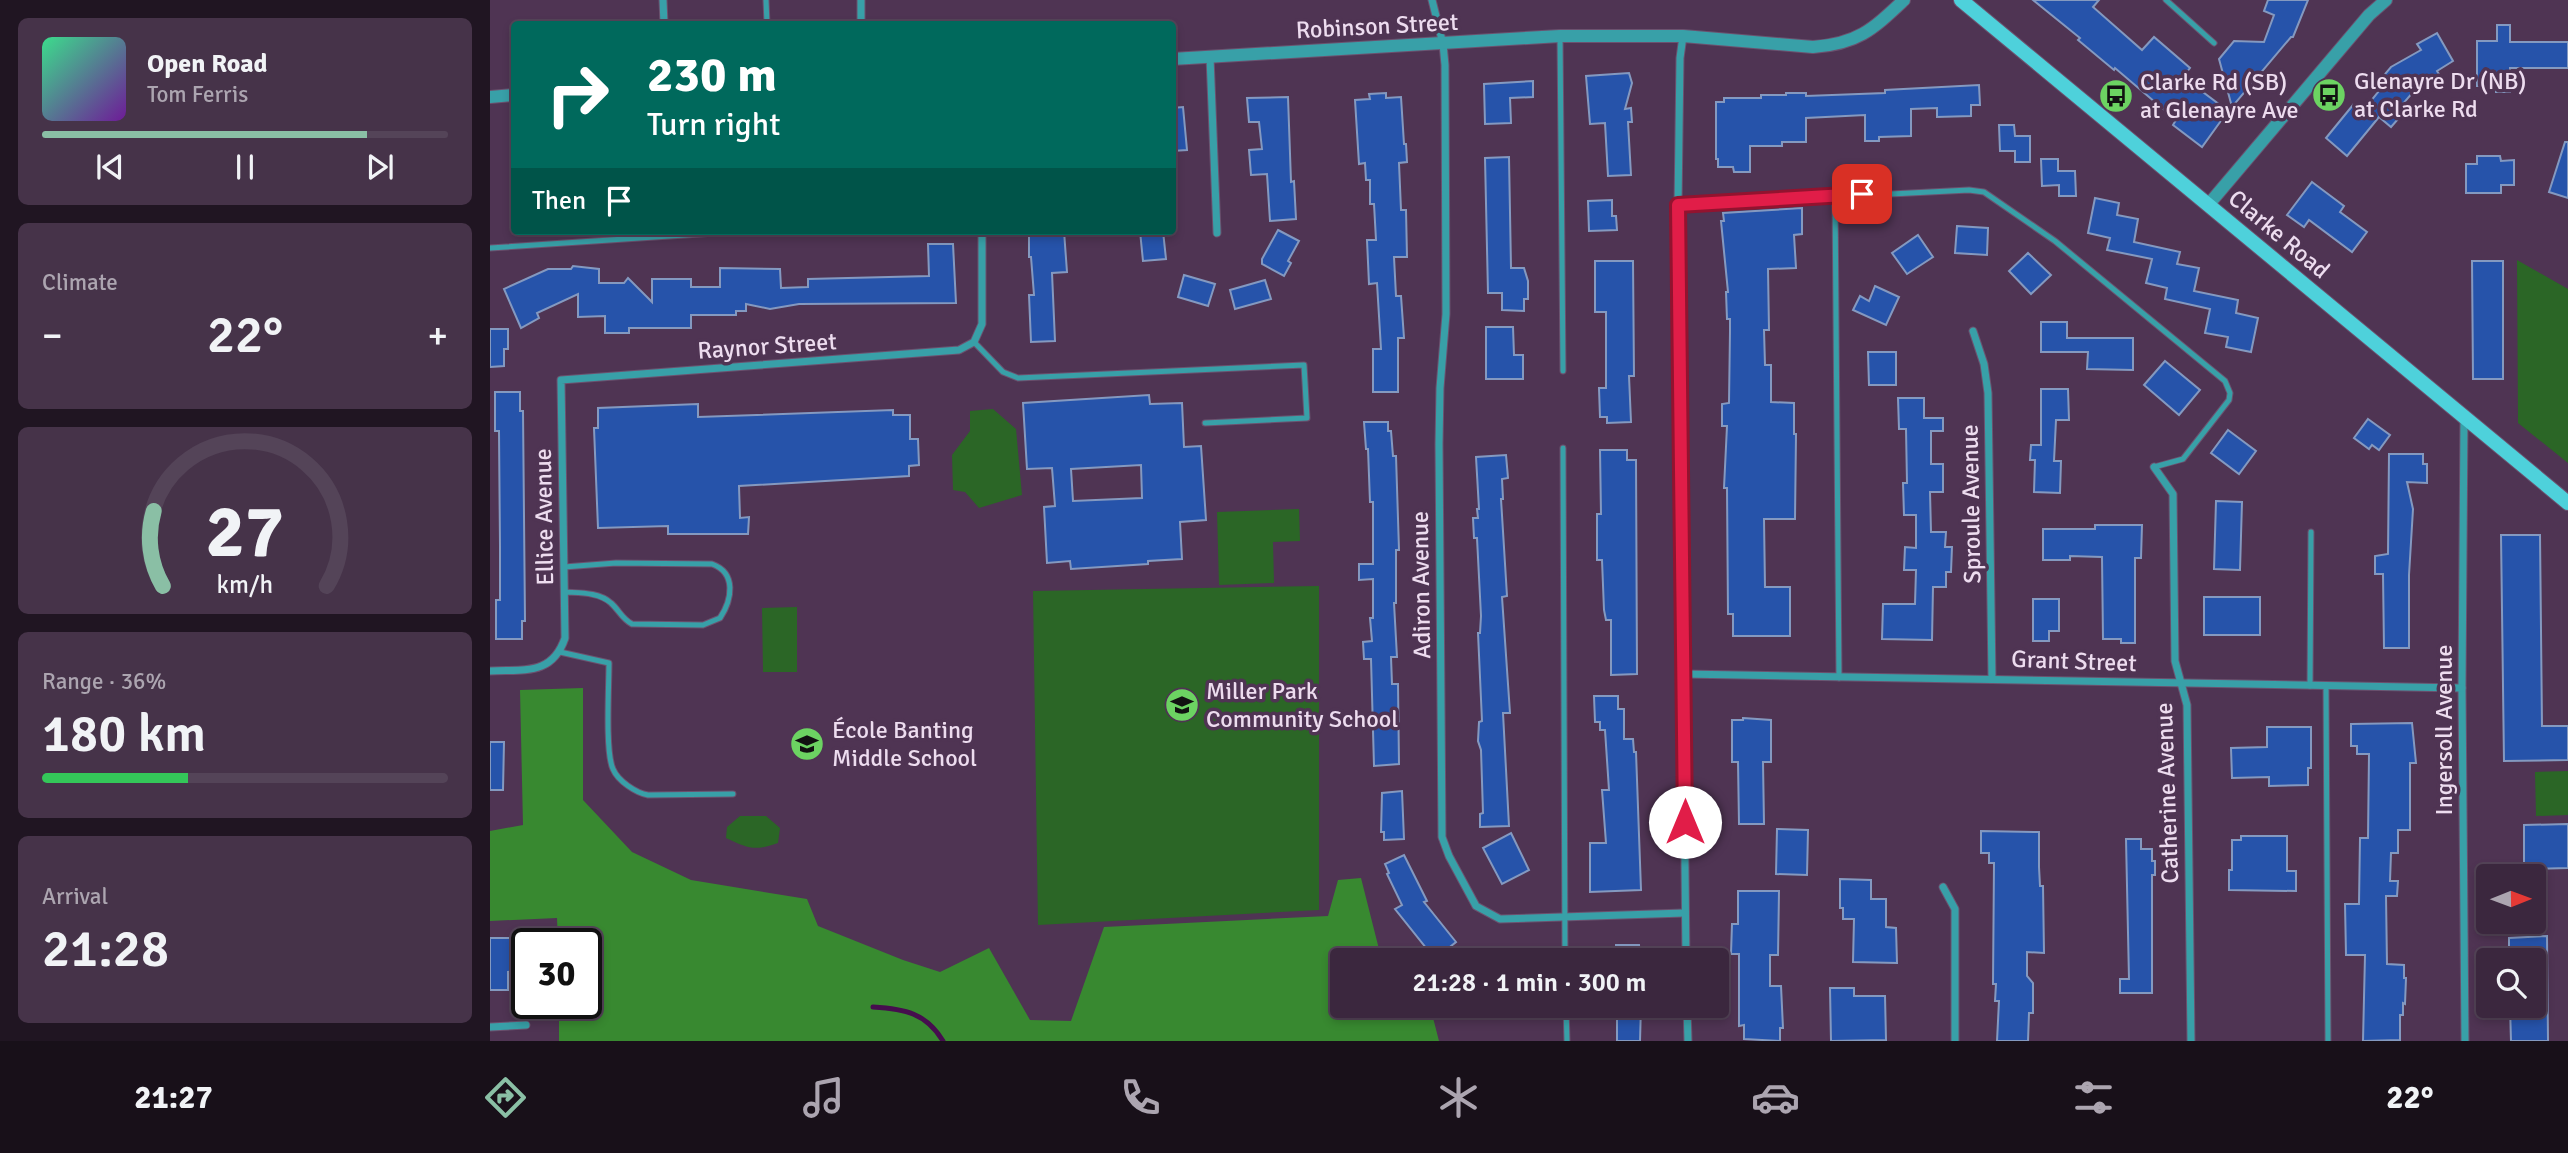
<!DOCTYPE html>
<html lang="en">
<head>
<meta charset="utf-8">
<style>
  body { margin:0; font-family:Signika,sans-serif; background:#463349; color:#f1f3f6; height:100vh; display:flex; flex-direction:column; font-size:26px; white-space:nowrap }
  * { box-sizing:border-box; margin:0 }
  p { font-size:23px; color:#aca5b0 }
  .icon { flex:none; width:38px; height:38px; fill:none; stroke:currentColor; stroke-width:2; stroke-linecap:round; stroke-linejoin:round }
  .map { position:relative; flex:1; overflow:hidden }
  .panel { display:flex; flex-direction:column; gap:18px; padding:18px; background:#201522; width:490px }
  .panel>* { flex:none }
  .top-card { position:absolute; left:21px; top:21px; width:665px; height:214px; border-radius:7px; box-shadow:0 4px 10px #0003,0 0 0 2px #544458; background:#00695c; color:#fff; overflow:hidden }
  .needle { width:46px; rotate:89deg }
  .buttons { position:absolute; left:1986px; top:864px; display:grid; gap:14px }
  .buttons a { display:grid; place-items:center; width:70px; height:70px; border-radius:7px; background:#3b273e; box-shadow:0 4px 10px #0003,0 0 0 2px #544458; font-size:35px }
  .speed { position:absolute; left:21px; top:928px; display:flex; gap:14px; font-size:35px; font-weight:700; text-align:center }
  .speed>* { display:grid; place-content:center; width:91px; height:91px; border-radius:50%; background:#3b273e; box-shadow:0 4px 10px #0003,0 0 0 2px #544458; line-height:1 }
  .speed .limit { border:4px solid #111; border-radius:10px; background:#fff; color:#111 }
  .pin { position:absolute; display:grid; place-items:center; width:60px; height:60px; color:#fff; margin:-30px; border-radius:14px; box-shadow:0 4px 10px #0006 }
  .me { position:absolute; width:77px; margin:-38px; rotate:0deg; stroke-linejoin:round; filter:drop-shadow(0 0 5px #0008) }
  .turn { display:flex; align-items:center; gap:24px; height:147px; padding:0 21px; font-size:32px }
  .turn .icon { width:91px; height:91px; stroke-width:2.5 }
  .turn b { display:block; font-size:49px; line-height:60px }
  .then { display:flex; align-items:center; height:66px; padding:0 21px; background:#0003; gap:14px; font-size:26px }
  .big { font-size:52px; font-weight:600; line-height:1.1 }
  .panel .card { flex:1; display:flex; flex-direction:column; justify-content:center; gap:10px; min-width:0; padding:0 24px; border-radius:10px; background:#463349 }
  .panel .dial { align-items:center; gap:0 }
  .dial svg { height:182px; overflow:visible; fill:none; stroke:#544458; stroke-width:7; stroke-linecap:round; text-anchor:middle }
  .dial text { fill:#f1f3f6; stroke:none }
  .song { display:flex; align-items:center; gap:21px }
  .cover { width:84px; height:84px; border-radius:10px; background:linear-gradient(135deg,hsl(150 70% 55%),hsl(280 70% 35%)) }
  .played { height:7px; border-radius:4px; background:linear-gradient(90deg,#8abfa5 80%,#544458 80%) }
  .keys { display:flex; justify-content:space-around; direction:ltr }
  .heat { display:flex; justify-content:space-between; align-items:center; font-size:38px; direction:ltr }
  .charge { height:10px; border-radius:5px; background:linear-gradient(90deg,#34c759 36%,#544458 0) }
  .trip { position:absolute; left:840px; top:948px; width:399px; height:70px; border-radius:7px; background:#3b273e; box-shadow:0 4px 10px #0003,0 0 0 2px #544458; font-weight:600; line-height:70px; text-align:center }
  .menu { display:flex; height:112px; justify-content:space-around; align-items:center; background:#181019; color:#aca5b0 }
  .menu .icon { width:49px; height:49px }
  .menu .on { color:#8abfa5 }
  .menu b { font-size:32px; color:#f1f3f6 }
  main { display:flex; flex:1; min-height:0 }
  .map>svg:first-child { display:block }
  .green { fill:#2b6626 }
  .forest { fill:#388930 }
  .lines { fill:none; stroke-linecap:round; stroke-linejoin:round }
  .stream { stroke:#460e4e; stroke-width:5 }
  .building { fill:#2653aa; stroke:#8499c0; stroke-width:2; fill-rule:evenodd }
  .service-casing { stroke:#6b526f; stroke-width:7 }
  .minor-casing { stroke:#6b526f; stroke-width:9 }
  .tertiary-casing { stroke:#6b526f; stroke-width:14 }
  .secondary-casing { stroke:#6b526f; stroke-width:16 }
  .service { stroke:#38a0a8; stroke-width:5 }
  .minor { stroke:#38a0a8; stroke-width:7 }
  .tertiary { stroke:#38a0a8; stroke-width:12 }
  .secondary { stroke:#4ed1db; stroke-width:14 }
  .route-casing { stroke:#92132f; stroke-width:18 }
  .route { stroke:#e11d48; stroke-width:12 }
  .labels { text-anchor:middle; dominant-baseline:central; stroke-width:7; stroke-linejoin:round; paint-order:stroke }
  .street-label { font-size:24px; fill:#eddcef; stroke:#4f3453 }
  .poi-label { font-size:24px; fill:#eddcef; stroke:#4f3453; text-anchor:start }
</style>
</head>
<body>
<main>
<section class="panel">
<div class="card">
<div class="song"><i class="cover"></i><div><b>Open Road</b><p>Tom Ferris</p></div></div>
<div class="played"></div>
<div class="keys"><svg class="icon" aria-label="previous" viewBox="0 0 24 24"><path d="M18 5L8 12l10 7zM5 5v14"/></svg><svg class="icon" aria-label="pause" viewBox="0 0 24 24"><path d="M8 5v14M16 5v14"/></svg><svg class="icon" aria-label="next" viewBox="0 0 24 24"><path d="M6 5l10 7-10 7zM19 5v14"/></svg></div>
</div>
<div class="card"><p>Climate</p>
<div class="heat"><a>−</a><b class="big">22°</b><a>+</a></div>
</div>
<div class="card dial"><svg viewBox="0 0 100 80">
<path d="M14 69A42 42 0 1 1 86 69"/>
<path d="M14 69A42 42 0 0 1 10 36" stroke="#8abfa5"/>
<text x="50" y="56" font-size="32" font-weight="700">27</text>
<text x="50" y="72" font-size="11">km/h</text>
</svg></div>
<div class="card"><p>Range · 36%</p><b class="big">180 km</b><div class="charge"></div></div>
<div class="card"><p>Arrival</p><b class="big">21:28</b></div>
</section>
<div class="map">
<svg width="2078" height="1041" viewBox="0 0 2078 1041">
  <rect width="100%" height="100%" fill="#4f3453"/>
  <g class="green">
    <path d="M2027,260L2078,289V463L2028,423Z"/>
    <path d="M503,409L526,429L532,495L489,508L475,492L463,490L462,455L480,431V411Z"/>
    <path d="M809,509L810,541L783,542L784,583L729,585L727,512Z"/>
    <path d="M829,586V910L548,925L543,591Z"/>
    <path d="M307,607V672H273L272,608Z"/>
    <path d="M2078,771V815L2046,816L2045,772Z"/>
    <path d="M250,816H276L290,828L288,843C265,851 259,849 236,838L237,827Z"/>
  </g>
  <path class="forest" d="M93,688V800L142,852L201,880L317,899L328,926L413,960L450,972L499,948L540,1020L581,1021L614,927L838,916L848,880L871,878L892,961H852V1006H940L949,1041H69V1003H96V943H68L67,918L0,921V831L33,825L30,690Z"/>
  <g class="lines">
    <path class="stream" d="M383,1007C415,1009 436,1013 453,1041"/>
  </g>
  <g class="building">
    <path d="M1543,0H1609L1603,7L1652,50L1664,37L1700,68L1693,77L1738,111L1712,147L1683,125L1686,120L1625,68L1624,70L1588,40L1590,38Z"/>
    <path d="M1778,0H1818L1803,37H1801L1742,107L1729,59L1744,41L1774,42L1784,15L1774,11Z"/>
    <path d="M2007,25H2020V42H2078V68H2020V92H2006V86H1987V41H2007Z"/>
    <path d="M1947,33L1963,61L1947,71L1950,76L1923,92L1911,106L1916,110L1901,127L1889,117L1857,156L1836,138L1863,105L1872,112L1889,91L1884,87L1901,67L1931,50L1927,44Z"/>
    <path d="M1139,73L1142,83L1135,109L1141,108L1142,122H1138L1141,175L1118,176L1115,123L1100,124L1096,76Z"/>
    <path d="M1043,81V97L1020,98L1021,123L995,124L994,84Z"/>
    <path d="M1489,85L1490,105H1481V116L1447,117V108L1421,109V136L1389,137V141H1375V115L1316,118V142H1292V146H1260V172H1244L1243,167H1228V159H1226V102H1234V98H1271V95H1296V93H1316V96L1395,93V90Z"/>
    <path d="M896,93V98L911,97L914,144H916L917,162L909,163L911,210H916L917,257H904L906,296H911L914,338H908V392H883V349H891L887,283L879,284L877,240H886L884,204H880V180H876L875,163L869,164L865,100L880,99L879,94Z"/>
    <path d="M798,97L801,182L804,181L806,219L780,221L777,174L761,175L759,150L772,149L769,122H759L757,98Z"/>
    <path d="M693,107L697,150L682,151V108Z"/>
    <path d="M1509,125H1524L1525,136H1540V162H1525V151H1510Z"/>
    <path d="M2075,142H2078V198L2059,192Z"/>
    <path d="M1987,156H2010L2011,161L2024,160V185H2011V193H1976V164H1987Z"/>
    <path d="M1019,157L1021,268H1034L1038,281V299H1034V311L1012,310V293H998L995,158Z"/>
    <path d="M1551,159H1568V171H1585L1586,196H1569V185L1552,186Z"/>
    <path d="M1822,182L1854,206L1850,212L1877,232L1862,252L1819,220L1814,227L1797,215Z"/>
    <path d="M1605,198L1629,203L1627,215L1648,219L1644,242L1690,252L1687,264L1709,268L1704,291L1748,300L1746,313L1768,318L1761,352L1736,347L1738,337L1715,333L1720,309L1675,299L1677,288L1656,283L1662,259L1617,250L1620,238L1598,233Z"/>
    <path d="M1122,200V216H1126L1127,230L1099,231L1098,201Z"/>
    <path d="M1312,208V234L1304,235L1306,268L1278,269L1279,330H1274L1275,365H1281V402L1304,403V434H1306L1305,519H1274L1275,587H1300V636H1243V614H1238L1237,488H1234L1237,426H1232V404L1239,403L1240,331V319H1237L1236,292H1238L1231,221H1234L1233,213Z"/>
    <path d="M1467,226L1498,228L1497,255L1465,253Z"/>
    <path d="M788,230L809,241L798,261L801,263L794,276L772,264V259Z"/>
    <path d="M539,231H574L577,272L562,273L565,341L541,342L539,295H544L541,257H539Z"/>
    <path d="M650,231H673L676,259L653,261Z"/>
    <path d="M1428,235L1443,257L1417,274L1402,253Z"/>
    <path d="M438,244H463L466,303L309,304L280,309L256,304V311H246V315H201V328H139V333H115V316L88,317V294L47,313L49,318L31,328L14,289L58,269H81L83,266L109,269V283H134L138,278L162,302V279H201V287H230V268L290,269L291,288L318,287V279L439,276Z"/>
    <path d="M1538,253L1561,275L1541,294L1519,271Z"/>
    <path d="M1105,261H1143L1144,376H1139L1141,422L1117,423V417H1110L1109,388H1116V312H1105Z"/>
    <path d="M1982,261H2013V379H1983Z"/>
    <path d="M694,275L725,284L718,306L688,297Z"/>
    <path d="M775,280L781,299L745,309L740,290Z"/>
    <path d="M1385,286L1409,297L1396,325L1363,310L1370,296L1379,301Z"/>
    <path d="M1551,322H1577V338H1643V370L1597,369L1598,352H1551Z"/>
    <path d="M996,327H1023L1024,355H1033V379H996Z"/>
    <path d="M0,329H18V349H14V366L0,367Z"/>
    <path d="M1378,352H1406V385H1379Z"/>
    <path d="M1675,361L1710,390L1689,415L1654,385Z"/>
    <path d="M1551,389H1578L1579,420H1566L1564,461H1571L1570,493L1544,492L1545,460H1540L1541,445H1551Z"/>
    <path d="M5,392H30V411H33L35,621H32V639H6V600H10V546L9,431H5Z"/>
    <path d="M659,395L660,404L692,403L694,447L711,446L716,520L690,522L692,559L658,561V564L581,569L580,561L557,563L554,507L565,506L562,468L537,469L533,403ZM651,465L652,498L583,501L581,469Z"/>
    <path d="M1408,398H1434V418H1453V431H1441V464H1453V492H1440L1441,532H1456L1455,547H1462L1461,572H1456V587H1443L1442,640L1392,639L1393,604H1425L1426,570H1414L1415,547L1426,548V515H1414L1413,483H1417L1416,429H1409Z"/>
    <path d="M208,404V417L403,410V415H420V439H428L429,465L419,466V476L249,486L250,518L259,517L258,534H178V526L108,528L104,428H108V408Z"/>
    <path d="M1878,419L1900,435L1889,450L1882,445L1879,449L1864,438Z"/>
    <path d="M874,422H898V431H901L903,456H906L909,550H906V603H904L907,657H901L902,684H908L909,764L884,766L881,659H874L873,642L882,641L880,618H883V579L869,580V564H883V502H880L878,449H876Z"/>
    <path d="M1738,430L1766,451L1749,474L1721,453Z"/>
    <path d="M1110,450H1137V460H1146L1147,674L1121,675V620H1116L1114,610L1112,560H1107V514H1111Z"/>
    <path d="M1899,454H1933V464H1937V483L1917,482L1923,509L1919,575V648H1894L1893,574H1885V556L1898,554Z"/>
    <path d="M1016,455L1018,478L1012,479L1013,499H1011L1017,596L1012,597L1020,713H1013L1019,826L990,827V814L993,813L991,750L988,741L989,722L992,721L988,633H990L991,616L987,538H984L983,518H988L987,509H989L986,457Z"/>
    <path d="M1726,501L1752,502L1750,570L1724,569Z"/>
    <path d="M1605,525H1652L1651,558H1645V643H1631V639H1613L1612,557L1580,556V560H1553V529H1605Z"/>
    <path d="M2011,535H2050L2052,726H2078V760L2014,761Z"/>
    <rect x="1714" y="597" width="56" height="38"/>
    <path d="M1543,599H1569V631H1559V641H1543Z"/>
    <path d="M1104,696H1128V709H1134V739H1143L1144,752H1146L1151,890L1100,892V843H1116L1112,790H1119L1115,730H1110V722H1105Z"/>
    <path d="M1253,718L1281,720V762H1273L1274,824H1249L1248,762H1242V720H1253Z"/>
    <path d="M1922,723L1926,763H1920V830H1908V853H1901L1900,881H1908L1907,896H1896L1897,964L1914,965V978H1916L1915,1004L1913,1003V1015H1910V1040L1873,1041L1875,955H1856L1855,904H1869L1870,838H1878L1879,754H1867V746H1861V724Z"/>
    <path d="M1777,727H1821V768H1818V785L1779,786V777L1742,778L1741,748L1777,747Z"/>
    <path d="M0,742H14L13,790H0Z"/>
    <path d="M912,791L914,839L894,840V832H891L892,793Z"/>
    <path d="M2078,824V868L2034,869V825Z"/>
    <path d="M1287,829L1318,830L1317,875L1286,874Z"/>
    <path d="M1491,831L1549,832V867L1550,886H1553L1554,953L1537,952V976L1543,983V1013H1539L1538,1041H1507L1509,1001H1505L1506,984H1503L1504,863H1499V853H1491Z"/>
    <path d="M1021,833L1039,870L1012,884L993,848Z"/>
    <path d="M1751,836H1797V871H1806V891L1739,890V870H1742V840H1751Z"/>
    <path d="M1636,839H1651V849H1662V861H1665V875H1662V993H1630V979H1639Z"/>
    <path d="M914,855L937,901L934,902L966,942L945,959L905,909L912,905L897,874L899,873L895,864Z"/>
    <path d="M1350,879L1381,880V899H1396V927L1406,928L1407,963L1363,962L1364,919H1353V908H1350Z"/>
    <path d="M1248,891H1289L1288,955H1280V986H1291L1293,1028H1290V1041L1254,1039V1025L1249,1026V954H1241L1242,924H1248Z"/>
    <path d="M2057,936L2058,1041H2021L2020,1006H2044V961H2019V938Z"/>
    <path d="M0,938H37V970L18,972V990H0Z"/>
    <path d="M1126,945H1149L1150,961H1126Z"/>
    <path d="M1340,988H1364V996H1395L1396,1040L1341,1041Z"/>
    <path d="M1127,1006H1151L1150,1041H1127Z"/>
  </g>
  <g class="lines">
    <g class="service-casing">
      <g id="service">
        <path d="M276,0L277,24"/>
        <path d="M1676,0L1724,43"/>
        <path d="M1070,36L1073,371"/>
        <path d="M1345,196L1349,678"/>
        <path d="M1188,205L1479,190L1494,192L1565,241L1735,381L1740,393L1739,400L1693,459L1664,467"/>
        <path d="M0,248L255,231"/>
        <path d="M484,342L513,372L528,378L814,365L817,418L715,423"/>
        <path d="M1073,448L1075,961"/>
        <path d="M74,567L126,563L222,564C247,573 242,600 230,618L213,625L142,624C132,619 129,610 121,603C109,592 89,593 75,592"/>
        <path d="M70,652L119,663C119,686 115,752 123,769C128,781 146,793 158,795L243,794"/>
        <path d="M1820,686L1821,532"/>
        <path d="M1836,686L1838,1041"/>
        <path d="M1076,1006L1077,1041"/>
      </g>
    </g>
    <g class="minor-casing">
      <g id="minor">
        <path d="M173,0L174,24"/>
        <path d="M371,0V24"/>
        <path d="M942,0L953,44L955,65L956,314L950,388L949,444L952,837L959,856L986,906L1010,919L1194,913"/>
        <path d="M1193,36L1190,58L1188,205L1196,961"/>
        <path d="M720,57L727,233"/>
        <path d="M1483,331L1494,364L1498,393L1502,678"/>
        <path d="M1974,419L1972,688L1975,1041"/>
        <path d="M1664,467L1683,494L1685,661L1697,705L1701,1041"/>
        <path d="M0,671C34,669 62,676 75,638L71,380L469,350L484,342L492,324V231"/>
        <path d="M1194,674L1972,688"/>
        <path d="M1453,887L1465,909V1041"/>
        <path d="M1197,1006L1198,1041"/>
        <path d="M0,1027L36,1025"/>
      </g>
    </g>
    <g class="tertiary-casing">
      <g id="tertiary">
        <path d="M682,59L1070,36H1193L1323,47C1368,44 1383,29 1414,0"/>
        <path d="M0,97L24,95"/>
        <path d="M1719,204L1879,15L1896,0"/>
      </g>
    </g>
    <g class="secondary-casing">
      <path id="secondary" d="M1471,0L2078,503"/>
    </g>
    <use href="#service" class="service"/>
    <use href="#minor" class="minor"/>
    <use href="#tertiary" class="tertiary"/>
    <use href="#secondary" class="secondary"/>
  </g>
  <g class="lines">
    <g class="route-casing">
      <path id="route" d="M1195,822L1188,205L1372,194"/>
    </g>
    <use href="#route" class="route"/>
  </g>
  <defs>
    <g id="bus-disc" transform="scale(1.75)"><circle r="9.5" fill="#6cd362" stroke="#4f3453"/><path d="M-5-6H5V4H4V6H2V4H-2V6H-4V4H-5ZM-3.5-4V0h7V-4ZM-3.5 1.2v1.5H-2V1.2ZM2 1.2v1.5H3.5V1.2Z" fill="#111"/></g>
    <g id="school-disc" transform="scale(1.75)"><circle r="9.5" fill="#6cd362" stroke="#4f3453"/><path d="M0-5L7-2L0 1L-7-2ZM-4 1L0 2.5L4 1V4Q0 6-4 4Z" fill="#111"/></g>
  </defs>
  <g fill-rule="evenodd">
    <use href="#bus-disc" x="1839" y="95"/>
    <use href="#bus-disc" x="1626" y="96"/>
    <use href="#school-disc" x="692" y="705"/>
    <use href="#school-disc" x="317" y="744"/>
  </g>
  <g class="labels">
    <g class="street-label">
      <text transform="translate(887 26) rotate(-3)">Robinson Street</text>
      <text transform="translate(1789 234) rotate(40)">Clarke Road</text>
      <text transform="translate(277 346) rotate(-4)">Raynor Street</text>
      <text transform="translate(1481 504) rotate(-91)">Sproule Avenue</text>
      <text transform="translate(54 517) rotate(-91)">Ellice Avenue</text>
      <text transform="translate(931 585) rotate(-91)">Adiron Avenue</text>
      <text transform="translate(1584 661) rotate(2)">Grant Street</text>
      <text transform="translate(1954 730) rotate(-90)">Ingersoll Avenue</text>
      <text transform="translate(1677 793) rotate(-92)">Catherine Avenue</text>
    </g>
    <g class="poi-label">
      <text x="1864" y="81">Glenayre Dr (NB)<tspan x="1864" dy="28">at Clarke Rd</tspan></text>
      <text x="1650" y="82">Clarke Rd (SB)<tspan x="1650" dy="28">at Glenayre Ave</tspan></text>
      <text x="716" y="691">Miller Park<tspan x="716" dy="28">Community School</tspan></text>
      <text x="342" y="730">École Banting<tspan x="342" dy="28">Middle School</tspan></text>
    </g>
  </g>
</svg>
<div class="buttons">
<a><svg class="needle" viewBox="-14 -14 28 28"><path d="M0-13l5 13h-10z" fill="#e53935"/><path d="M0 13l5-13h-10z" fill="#aca5b0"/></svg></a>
<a><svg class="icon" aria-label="search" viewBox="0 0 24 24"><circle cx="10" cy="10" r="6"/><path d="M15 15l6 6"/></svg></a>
</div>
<div class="speed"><div class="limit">30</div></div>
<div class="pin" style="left:1372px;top:194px;background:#d93025"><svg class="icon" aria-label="arrive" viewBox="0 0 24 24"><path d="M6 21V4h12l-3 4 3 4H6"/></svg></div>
<svg class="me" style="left:1195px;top:822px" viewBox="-20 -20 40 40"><circle r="19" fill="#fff"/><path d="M0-13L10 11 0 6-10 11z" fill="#e11d48"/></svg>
<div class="trip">21:28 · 1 min · 300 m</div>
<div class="top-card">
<div class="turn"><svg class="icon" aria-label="right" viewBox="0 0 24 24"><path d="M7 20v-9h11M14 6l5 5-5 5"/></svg><div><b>230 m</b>Turn right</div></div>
<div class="then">Then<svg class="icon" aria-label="arrive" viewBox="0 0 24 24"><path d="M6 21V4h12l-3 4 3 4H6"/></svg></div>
</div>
</div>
</main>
<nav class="menu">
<b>21:27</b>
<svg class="icon on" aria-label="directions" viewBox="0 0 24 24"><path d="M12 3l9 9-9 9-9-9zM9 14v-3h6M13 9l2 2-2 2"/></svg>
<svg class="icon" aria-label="music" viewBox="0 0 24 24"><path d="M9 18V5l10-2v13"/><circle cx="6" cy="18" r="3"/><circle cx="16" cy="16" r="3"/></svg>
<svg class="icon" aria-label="phone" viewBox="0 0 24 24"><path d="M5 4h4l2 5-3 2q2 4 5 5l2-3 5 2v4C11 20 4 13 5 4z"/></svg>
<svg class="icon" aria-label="climate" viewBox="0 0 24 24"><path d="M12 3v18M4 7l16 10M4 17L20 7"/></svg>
<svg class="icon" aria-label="car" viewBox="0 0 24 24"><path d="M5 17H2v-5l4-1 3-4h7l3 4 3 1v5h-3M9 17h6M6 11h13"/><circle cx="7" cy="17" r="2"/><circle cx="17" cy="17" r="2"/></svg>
<svg class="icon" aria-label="filters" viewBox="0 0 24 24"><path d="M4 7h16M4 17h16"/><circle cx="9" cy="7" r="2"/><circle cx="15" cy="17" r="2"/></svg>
<b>22°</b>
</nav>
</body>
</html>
